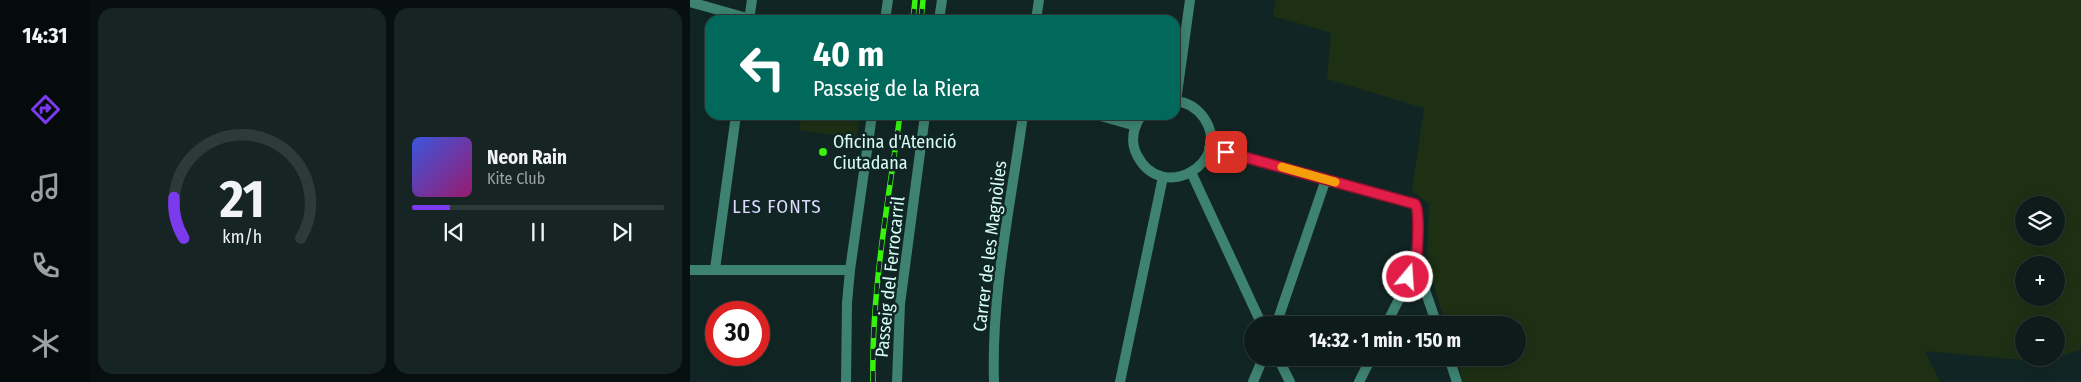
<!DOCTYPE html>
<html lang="es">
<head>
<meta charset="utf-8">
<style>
  body { margin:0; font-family:"Fira Sans Condensed",sans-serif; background:#162524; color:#f1f3f6; height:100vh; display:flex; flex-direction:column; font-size:19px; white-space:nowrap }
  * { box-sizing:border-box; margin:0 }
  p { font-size:16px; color:#9aa1a3 }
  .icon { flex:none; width:28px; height:28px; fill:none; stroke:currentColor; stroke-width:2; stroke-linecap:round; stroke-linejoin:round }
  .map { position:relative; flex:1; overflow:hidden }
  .sheet { display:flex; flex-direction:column; gap:8px; padding:8px; background:#070f0f; width:600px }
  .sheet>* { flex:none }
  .guide { position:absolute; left:15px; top:15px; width:475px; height:105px; border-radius:15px; box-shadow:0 2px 12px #0003,0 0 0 1px #2d3a3a; background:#00695c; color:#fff; overflow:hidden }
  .tools { position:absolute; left:1325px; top:196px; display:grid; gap:10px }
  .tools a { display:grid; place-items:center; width:50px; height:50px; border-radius:50%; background:#0d1c1b; box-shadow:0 2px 12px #0003,0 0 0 1px #2d3a3a; font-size:25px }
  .speed { position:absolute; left:15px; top:301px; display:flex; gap:10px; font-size:25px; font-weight:700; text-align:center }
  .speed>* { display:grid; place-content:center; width:65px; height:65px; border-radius:50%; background:#0d1c1b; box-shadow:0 2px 12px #0003,0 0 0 1px #2d3a3a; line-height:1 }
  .speed .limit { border:8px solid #d22; background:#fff; color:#111 }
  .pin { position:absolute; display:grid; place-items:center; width:42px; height:42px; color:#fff; margin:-21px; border-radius:10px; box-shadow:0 2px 8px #0006 }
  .me { position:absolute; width:55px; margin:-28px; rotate:18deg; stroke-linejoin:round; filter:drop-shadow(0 0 4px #0008) }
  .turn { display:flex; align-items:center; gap:18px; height:105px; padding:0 25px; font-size:22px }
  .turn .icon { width:65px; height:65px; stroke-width:2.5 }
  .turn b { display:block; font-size:35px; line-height:42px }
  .sheet .widget { flex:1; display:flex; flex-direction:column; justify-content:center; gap:8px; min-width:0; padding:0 18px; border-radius:15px; background:#162524 }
  .sheet .dial { align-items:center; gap:0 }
  .dial svg { height:130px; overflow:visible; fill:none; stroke:#2d3a3a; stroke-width:7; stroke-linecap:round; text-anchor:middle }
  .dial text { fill:#f1f3f6; stroke:none }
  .song { display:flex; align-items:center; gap:15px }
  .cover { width:60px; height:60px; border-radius:8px; background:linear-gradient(135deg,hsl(230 70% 55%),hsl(320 70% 35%)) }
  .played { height:5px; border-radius:2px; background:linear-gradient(90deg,#7c3aed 15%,#2d3a3a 15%) }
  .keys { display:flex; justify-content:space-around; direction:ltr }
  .sheet .tiles { flex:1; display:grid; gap:8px; grid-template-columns:repeat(2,1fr) }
  .trip { position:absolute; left:554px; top:316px; width:282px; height:50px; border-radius:25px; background:#0d1c1b; box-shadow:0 2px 12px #0003,0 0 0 1px #2d3a3a; font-weight:700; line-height:50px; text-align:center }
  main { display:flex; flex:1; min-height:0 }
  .tab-bar { display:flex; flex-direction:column; width:90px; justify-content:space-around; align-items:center; background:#050b0b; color:#9aa1a3 }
  .tab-bar .icon { width:35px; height:35px }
  .tab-bar .active { color:#7c3aed }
  .tab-bar b { font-size:22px; color:#f1f3f6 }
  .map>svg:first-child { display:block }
  .green { fill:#1d3014; fill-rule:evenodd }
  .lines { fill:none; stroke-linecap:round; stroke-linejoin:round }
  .street { stroke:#3e8371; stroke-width:10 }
  .rail-casing { stroke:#38f40d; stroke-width:5.5 }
  .rail { stroke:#112624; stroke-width:4; stroke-dasharray:11; stroke-linecap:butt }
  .route-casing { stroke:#92132f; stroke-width:12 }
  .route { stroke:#e11d48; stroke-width:9 }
  .slow { stroke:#f59e0b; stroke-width:9 }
  .poi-dot { fill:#38f40d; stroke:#112624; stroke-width:2 }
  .labels { text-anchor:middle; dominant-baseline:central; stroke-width:5; stroke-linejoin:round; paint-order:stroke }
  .poi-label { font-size:18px; fill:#d7fdf7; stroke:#112624; text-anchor:start }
  .street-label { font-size:18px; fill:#d7fdf7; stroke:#112624 }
  .neighbourhood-label { font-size:19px; letter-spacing:1px; fill:#dcd9fd; stroke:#112624 }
</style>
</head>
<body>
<main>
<nav class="tab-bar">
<b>14:31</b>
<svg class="icon active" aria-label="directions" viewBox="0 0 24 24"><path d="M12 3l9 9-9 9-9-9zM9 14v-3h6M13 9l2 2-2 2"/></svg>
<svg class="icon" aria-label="music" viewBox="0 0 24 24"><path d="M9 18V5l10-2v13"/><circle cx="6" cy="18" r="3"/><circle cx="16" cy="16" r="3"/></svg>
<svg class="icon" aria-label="phone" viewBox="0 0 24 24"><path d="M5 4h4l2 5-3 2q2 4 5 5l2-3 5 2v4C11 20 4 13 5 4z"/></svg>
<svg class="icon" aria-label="climate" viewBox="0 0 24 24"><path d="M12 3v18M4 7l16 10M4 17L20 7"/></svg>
</nav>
<section class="sheet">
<div class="tiles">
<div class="widget dial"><svg viewBox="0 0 100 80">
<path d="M14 69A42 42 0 1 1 86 69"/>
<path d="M14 69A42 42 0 0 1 8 44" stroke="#7c3aed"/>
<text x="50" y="56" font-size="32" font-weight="700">21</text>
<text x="50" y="72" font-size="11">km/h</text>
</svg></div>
<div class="widget">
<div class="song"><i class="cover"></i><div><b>Neon Rain</b><p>Kite Club</p></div></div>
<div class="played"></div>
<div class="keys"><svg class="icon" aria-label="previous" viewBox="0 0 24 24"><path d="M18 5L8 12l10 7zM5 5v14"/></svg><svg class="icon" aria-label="pause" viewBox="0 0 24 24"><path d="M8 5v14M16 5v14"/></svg><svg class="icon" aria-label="next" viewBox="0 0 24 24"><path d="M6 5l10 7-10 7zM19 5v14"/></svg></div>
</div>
</div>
</section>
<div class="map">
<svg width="1391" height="382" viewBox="0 0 1391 382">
  <rect width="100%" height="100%" fill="#112624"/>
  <g class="green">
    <path d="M586,0H1391V349L1356,362L1235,351L1250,382H773L767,358H828V325H756L740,273L737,253L739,204L722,191L734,108L637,79L641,33L583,16ZM1334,205H1366V238H1334ZM1334,265H1366V298H1334ZM1334,325H1366V358H1334Z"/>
    <path d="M112,115H170L166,138L109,130Z"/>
  </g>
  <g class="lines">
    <g class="street">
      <path d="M0,2L64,20"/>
      <path d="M59,20L62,0"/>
      <path d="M195,20L198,0"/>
      <path d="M249,20L252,0"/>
      <path d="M346,20L349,0"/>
      <path d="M486,101L500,0"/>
      <path d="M407,115L446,126"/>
      <path d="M452,115C443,126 440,142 447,155C472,205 544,162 514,118C507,108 497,102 485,101"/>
      <path d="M519,148L725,204C730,211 728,252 725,261C720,281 705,306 696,325"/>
      <path d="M501,172L572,325"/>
      <path d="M725,261L747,325"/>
      <path d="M25,269L46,115"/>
      <path d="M0,270H160"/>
      <path d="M586,325L636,179"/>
      <path d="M588,358L600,382"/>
      <path d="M759,358L767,382"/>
      <path d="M156,382L157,303L160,270L182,115"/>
      <path d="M207,382L210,304L235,115"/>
      <path d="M304,382C301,293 321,203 333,115"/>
      <path d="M430,382L473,177"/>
      <path d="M563,382L573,358"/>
      <path d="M669,382L681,358"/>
    </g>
    <g class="rail-casing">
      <g id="rail">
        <path d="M223,20L225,0"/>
        <path d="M231,20L233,0"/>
        <path d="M183,382C181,293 198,203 210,115"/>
      </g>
    </g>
    <use href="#rail" class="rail"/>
  </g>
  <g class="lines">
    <g class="route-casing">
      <path id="route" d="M536,152L725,204C730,211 728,253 725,262C723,267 720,272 718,277"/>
    </g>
    <use href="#route" class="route"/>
    <path class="slow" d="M592,167L645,182"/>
  </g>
  <circle class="poi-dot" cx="133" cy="152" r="5"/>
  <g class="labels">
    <g class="poi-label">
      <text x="143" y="142">Oficina d'Atenció<tspan x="143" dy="21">Ciutadana</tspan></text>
    </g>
    <g class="street-label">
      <text transform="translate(300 246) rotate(-83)">Carrer de les Magnòlies</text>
      <text transform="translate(200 277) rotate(-84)">Passeig del Ferrocarril</text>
    </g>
    <g class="neighbourhood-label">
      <text x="87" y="206">LES FONTS</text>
    </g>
  </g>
</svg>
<div class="tools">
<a><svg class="icon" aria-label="layers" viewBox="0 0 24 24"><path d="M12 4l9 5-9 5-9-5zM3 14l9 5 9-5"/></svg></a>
<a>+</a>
<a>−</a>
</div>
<div class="speed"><div class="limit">30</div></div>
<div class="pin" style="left:536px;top:152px;background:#d93025"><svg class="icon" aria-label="arrive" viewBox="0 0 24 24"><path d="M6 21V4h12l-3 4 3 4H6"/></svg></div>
<svg class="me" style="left:718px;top:277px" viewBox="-20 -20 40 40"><circle r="17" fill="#e11d48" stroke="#fff" stroke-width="3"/><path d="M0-11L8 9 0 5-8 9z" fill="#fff"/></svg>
<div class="trip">14:32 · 1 min · 150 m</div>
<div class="guide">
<div class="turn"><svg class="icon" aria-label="left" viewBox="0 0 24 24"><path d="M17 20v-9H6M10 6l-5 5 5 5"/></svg><div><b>40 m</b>Passeig de la Riera</div></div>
</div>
</div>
</main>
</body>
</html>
